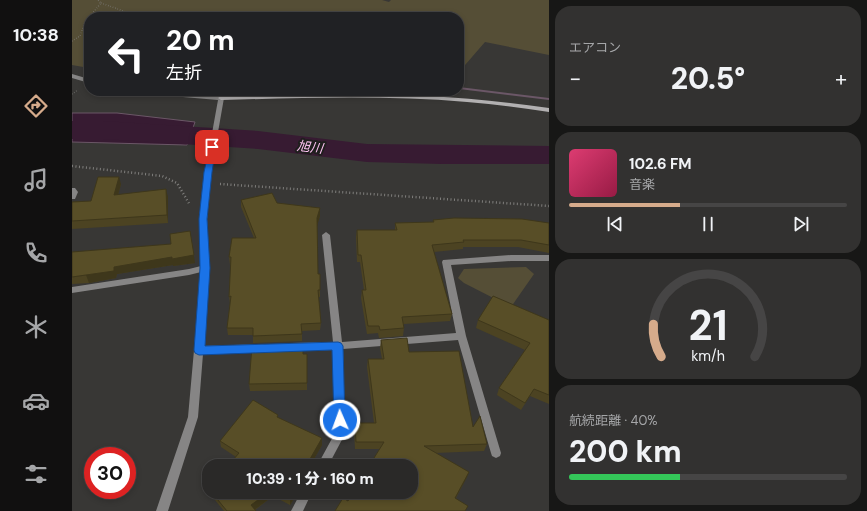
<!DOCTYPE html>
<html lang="ja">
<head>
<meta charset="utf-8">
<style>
  body { margin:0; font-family:"DM Sans","Noto Sans JP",sans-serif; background:#323130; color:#f1f3f6; height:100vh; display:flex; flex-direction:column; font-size:15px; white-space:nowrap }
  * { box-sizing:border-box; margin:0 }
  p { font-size:13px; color:#a5a6a8 }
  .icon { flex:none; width:22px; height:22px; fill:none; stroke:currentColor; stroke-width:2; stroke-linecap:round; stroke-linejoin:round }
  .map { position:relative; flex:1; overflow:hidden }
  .panel { display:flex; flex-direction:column; gap:6px; padding:6px; background:#171716; width:318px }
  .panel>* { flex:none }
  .hud { position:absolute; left:12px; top:12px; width:380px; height:84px; border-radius:16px; box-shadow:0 2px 6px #0003,0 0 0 1px #464545; background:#202124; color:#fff; overflow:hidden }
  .speed { position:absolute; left:12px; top:447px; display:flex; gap:8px; font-size:20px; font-weight:700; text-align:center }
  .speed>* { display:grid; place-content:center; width:52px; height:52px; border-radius:50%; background:#2a2928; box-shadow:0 2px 6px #0003,0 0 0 1px #464545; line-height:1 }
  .speed .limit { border:6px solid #d22; background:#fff; color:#111 }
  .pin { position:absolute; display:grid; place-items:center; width:34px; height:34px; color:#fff; margin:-17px; border-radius:8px; box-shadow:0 2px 6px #0006 }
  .me { position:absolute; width:44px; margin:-22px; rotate:358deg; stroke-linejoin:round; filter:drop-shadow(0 0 3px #0008) }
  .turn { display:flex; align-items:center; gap:14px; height:84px; padding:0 16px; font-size:18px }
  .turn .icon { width:52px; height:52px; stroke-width:2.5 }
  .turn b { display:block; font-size:28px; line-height:34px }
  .big { font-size:30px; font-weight:800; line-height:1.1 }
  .panel .widget { flex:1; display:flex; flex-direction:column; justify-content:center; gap:6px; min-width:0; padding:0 14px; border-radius:16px; background:#323130 }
  .panel .dial { align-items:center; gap:0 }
  .dial svg { height:104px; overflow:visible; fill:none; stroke:#464545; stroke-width:7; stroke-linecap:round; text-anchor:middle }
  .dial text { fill:#f1f3f6; stroke:none }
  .song { display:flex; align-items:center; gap:12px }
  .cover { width:48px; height:48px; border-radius:6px; background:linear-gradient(135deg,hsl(340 70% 55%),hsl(340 70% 35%)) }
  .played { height:4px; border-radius:2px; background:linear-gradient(90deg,#d6ab8b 40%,#464545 40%) }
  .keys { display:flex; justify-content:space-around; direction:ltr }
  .heat { display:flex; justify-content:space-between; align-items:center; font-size:22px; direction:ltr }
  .charge { height:6px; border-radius:3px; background:linear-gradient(90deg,#34c759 40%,#464545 0) }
  .trip { position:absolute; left:130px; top:459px; width:216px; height:40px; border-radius:16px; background:#2a2928; box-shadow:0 2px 6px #0003,0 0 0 1px #464545; font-weight:800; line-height:40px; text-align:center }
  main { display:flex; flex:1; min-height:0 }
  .dock { display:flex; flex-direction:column; width:72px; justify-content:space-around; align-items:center; background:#111010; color:#a5a6a8 }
  .dock .icon { width:28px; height:28px }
  .dock .on { color:#d6ab8b }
  .dock b { font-size:18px; color:#f1f3f6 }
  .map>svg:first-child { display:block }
  .green { fill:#554e36 }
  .water { fill:#371b32; stroke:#6b5767 }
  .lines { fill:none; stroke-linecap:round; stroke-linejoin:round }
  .stream { fill:#6b5767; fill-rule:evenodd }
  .river { fill:#371b32; fill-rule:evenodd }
  .path-far1 { stroke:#7f7e7c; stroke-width:1.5; stroke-dasharray:0.5 2; stroke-linecap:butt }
  .path { stroke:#7f7e7c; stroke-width:2.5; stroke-dasharray:1 2.5; stroke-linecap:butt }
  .street { fill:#868585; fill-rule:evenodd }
  .secondary { fill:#b2b0b1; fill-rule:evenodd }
  .wall { fill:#4c4322 }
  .shaded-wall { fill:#3e371b }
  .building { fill:#584e27; stroke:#3e371b }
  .route { fill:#1a73e8; stroke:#114b97 }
  .labels { text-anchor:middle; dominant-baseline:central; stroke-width:4; stroke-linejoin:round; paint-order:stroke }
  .water-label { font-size:13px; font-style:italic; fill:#fec4f3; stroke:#1f1e1d }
</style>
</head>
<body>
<main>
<nav class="dock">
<b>10:38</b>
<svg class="icon on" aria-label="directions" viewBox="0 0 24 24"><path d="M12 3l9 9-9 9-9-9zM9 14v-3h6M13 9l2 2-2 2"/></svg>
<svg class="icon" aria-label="music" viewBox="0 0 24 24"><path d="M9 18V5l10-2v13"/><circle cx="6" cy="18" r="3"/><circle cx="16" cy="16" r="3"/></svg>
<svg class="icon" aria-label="phone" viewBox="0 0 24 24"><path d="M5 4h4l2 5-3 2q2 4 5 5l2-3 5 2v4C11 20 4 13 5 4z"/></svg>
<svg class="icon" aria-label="climate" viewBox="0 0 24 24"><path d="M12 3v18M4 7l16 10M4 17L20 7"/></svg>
<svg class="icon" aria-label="car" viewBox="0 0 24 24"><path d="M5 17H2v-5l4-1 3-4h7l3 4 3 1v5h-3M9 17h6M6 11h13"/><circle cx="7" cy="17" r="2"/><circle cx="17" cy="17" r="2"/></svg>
<svg class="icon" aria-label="filters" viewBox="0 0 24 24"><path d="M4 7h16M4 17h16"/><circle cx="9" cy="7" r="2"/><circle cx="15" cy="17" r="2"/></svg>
</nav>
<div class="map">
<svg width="477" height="511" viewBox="0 0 477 511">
  <rect width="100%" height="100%" fill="#383735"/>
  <g class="green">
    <path d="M0,0H310L317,2L319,0H477V55L413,42L387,72V17H17V68L0,65Z"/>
    <path d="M454,267L462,274L439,307L392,283L386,278L392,269Z"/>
  </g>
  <path class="water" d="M0,113H45L123,122L115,145L0,142Z"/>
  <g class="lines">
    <path class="stream" d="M387,87L477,98V100L387,89Z"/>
    <path class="river" d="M0,121H31L186,131L295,144L477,146V164H369L295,162L186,149L31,139H0Z"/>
    <g class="path-far1">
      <path d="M29,3L68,17"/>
      <path d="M0,41L8,36L13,22L29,3L26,0"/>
      <path d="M0,94L6,90"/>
    </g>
    <g class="path">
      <path d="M0,166L90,176L105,183L118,205"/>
      <path d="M148,184L477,206"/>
    </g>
    <g class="street">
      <path d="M0,74L17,79V83L0,78Z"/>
      <path d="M61,91H86L149,96L152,98L139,172L135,219L137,268L131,346L190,344L193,345L195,348L193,351L190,352L131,354L126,417L96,511H84L116,417L129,272L117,275L0,293V287L117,269L129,266L127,219L133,172L146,100L64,93Z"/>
      <path d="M0,188H3L6,192L3,199H0Z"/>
      <path d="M254,232L258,235L270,342L384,333L370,262L371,260L439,255H477V261H439L379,265L394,336L429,453L428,456L424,458L420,456L419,453L386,340L271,349L273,434L256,466H245L263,433L261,350L220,351L217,350L215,347L217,344L220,343L261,342L250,235Z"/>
      <path d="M229,492H240L231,511H219Z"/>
    </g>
    <path class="secondary" d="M272,94C341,94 409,98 477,108V112C450,108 423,104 395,102C314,95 231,98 149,100L146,98L149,96Z"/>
  </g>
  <g class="wall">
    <path d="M49,184L46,195L96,197V223L0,229V202L19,201Z"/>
    <path d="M169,200L205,203L248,208V216L245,225L246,274L248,290V297H246L249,323L248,330L230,331V341L181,343V335H156L155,328L158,303L157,297L159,265H158L157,257L182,238L169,207Z"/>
    <path d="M361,220L477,223V253L446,247H391V249L362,252L380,314L378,321L332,324V328L331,336L307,338L306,333L295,334L289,298L290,290H292L288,262H285L284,237L285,230H323V223L361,222Z"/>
    <path d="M0,252L123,263L101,266V265L45,274L44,278L17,283L0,284Z"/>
    <path d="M406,320H477V404L458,396L449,410L425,395L427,388L453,350L404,328Z"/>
    <path d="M309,340L337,352L401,427L415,444L412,451L363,453L397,472L394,479L384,498L276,501L308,449H283L282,430L283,423H302L295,367L296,359H310L308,348Z"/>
    <path d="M231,354H235V390L178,391L177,384Z"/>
    <path d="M206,417L250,445L238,466H162L161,460L164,457L149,447L148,441Z"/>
    <path d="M143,492H226L218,505L201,496L183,510L184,511H152L143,500L141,494Z"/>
  </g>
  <g class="shaded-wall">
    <path d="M47,177L49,184L44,202L42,195Z"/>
    <path d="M94,189L96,197V223L95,215Z"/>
    <path d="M248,208V216L245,226V218Z"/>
    <path d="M118,231L123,263L101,266V265L45,274L44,278L17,283L14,275L42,267L100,257Z"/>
    <path d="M250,438V445L238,466H234Z"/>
    <path d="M397,472L394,479L380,504L383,498Z"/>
    <path d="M197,492H201V496L181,511L179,505Z"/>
    <path d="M222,492H226L218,505V499Z"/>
  </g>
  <g class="building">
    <path d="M26,177H47L42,195L94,189L95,215L0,221V202L19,201Z"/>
    <path d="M200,193L205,203L248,208L245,218L246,274H248V290H246L249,323L229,324L230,334L181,336V328H155L159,296L157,297L159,257H157L160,238H184L169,200Z"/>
    <path d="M382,218L450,219L477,223V245L449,240H391L392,242L360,245L380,314L330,317L332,328L308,330L307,326H296L290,290H294L289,255H286L285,230H325L323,223L362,222L361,220Z"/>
    <path d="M118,231L122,255L100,259V257L42,267V271L0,277V252L99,244L98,234Z"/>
    <path d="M421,296L477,320V395L462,389L453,403L427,388L458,343L406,320Z"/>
    <path d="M335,338L337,352L387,351L401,427L408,416L415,444L352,446L397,472L383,498L396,506L393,511H263L271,498L276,501L281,492H339V466H297L312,442H284L283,423H304L296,359H312L309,340Z"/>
    <path d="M231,345V354H235V383L177,384L180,346Z"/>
    <path d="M181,400L206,415L205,417L250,438L234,466H170L161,460L167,453L148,441Z"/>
    <path d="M143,492H197L179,505L184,511H155L141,494Z"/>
    <path d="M206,492H222L218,499Z"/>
  </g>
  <path class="route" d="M138,145H140L144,147L140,172L135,219L138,268L133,346L266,342L269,343L271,346L273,420L272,423L268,425L264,423L262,420L260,350L127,355L123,353L122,350L128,268L127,219L132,172Z"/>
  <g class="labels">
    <g class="water-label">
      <text transform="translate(238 147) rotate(7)">旭川</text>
    </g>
  </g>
</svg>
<div class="speed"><div class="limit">30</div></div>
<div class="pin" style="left:140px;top:147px;background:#d93025"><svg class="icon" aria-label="arrive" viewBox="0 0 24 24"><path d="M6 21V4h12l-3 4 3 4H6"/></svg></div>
<svg class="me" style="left:268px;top:420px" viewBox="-20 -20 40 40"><circle r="17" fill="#1a73e8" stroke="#fff" stroke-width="3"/><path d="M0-11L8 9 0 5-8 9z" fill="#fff"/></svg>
<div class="trip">10:39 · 1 分 · 160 m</div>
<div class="hud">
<div class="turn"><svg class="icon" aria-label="left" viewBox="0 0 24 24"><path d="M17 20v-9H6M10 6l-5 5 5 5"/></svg><div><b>20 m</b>左折</div></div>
</div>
</div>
<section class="panel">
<div class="widget"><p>エアコン</p>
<div class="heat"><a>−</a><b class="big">20.5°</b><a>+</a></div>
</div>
<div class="widget">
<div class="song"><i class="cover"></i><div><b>102.6 FM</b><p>音楽</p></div></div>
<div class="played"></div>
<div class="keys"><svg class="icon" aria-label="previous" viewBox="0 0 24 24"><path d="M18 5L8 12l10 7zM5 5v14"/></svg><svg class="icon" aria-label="pause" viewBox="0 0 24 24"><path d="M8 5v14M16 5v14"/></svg><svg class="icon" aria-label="next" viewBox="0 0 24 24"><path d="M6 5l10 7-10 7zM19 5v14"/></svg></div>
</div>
<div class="widget dial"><svg viewBox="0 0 100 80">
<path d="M14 69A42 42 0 1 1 86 69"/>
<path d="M14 69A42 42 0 0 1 8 44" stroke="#d6ab8b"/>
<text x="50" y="56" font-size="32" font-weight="700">21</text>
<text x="50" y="72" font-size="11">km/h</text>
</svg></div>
<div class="widget"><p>航続距離 · 40%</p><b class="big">200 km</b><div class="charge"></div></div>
</section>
</main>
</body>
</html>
